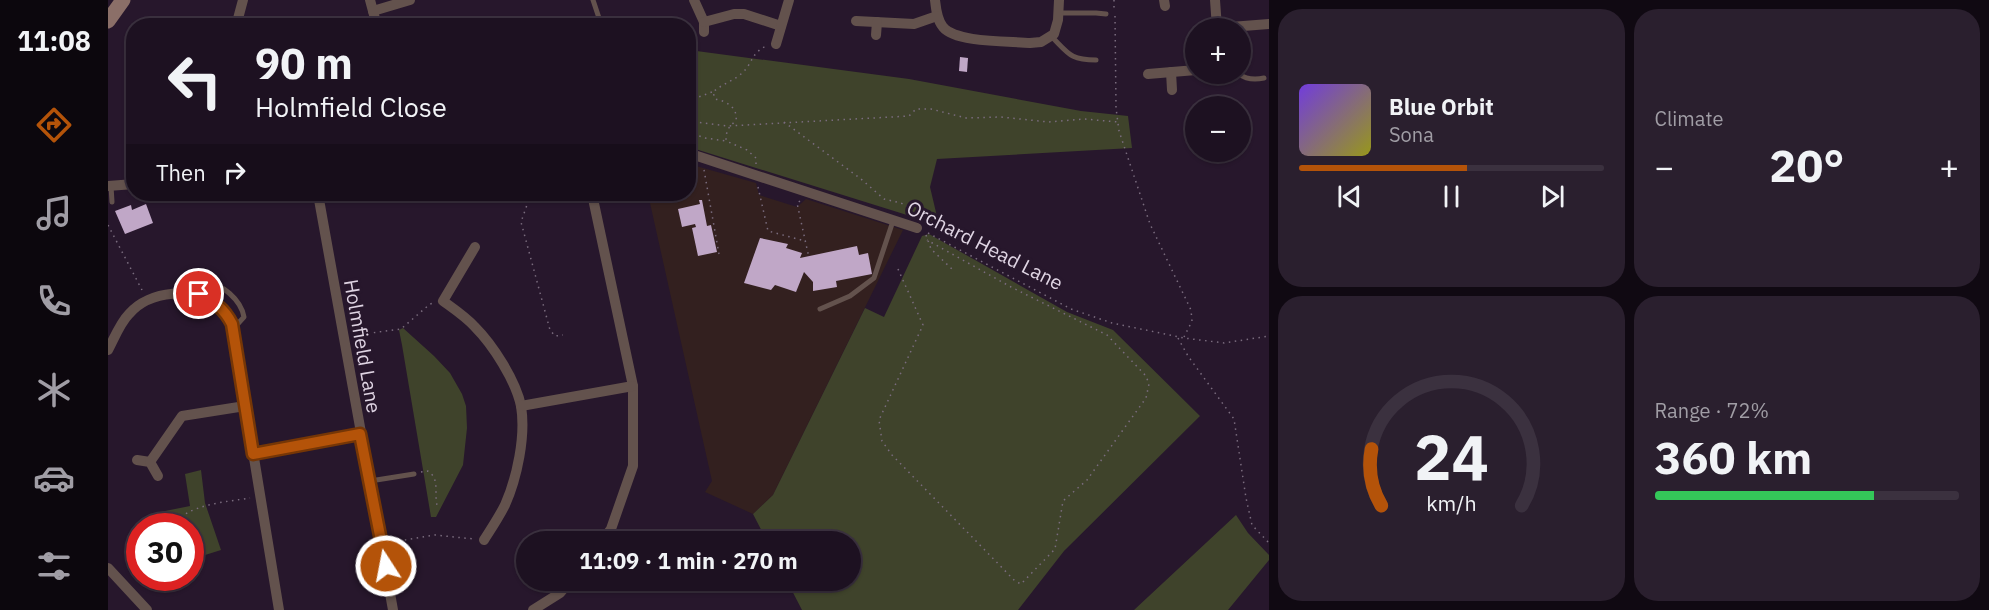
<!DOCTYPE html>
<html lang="en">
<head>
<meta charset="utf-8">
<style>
  body { margin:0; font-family:"IBM Plex Sans",sans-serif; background:#2a1f2e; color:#f1f3f6; height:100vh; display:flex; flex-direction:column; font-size:22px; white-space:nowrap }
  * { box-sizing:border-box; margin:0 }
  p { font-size:20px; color:#a09da5 }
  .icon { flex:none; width:33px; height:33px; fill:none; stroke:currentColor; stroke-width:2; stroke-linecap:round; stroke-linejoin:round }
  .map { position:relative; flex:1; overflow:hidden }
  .drawer { display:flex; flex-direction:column; gap:9px; padding:9px; background:#100912; width:720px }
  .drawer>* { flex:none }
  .guide { position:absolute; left:18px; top:18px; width:570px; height:183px; border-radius:24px; box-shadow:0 2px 4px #0004,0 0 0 2px #3b313f; background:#1d1121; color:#f1f3f6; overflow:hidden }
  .fabs { position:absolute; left:1077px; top:18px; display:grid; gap:12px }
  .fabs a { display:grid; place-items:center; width:66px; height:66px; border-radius:50%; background:#1d1121; box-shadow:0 2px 4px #0004,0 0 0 2px #3b313f; font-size:30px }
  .speed { position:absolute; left:18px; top:513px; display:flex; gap:12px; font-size:30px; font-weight:700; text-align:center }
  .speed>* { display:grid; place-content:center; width:78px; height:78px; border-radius:50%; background:#1d1121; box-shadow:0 2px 4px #0004,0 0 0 2px #3b313f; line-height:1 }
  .speed .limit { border:9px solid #d22; background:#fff; color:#111 }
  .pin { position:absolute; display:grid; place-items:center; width:51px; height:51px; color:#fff; margin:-26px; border:3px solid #fff; border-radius:50%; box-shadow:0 2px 6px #0007 }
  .me { position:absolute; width:66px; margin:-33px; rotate:349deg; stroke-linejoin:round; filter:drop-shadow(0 0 4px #0008) }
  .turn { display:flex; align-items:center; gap:21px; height:126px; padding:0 30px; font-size:27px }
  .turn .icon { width:78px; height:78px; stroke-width:2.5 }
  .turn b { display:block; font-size:42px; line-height:51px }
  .then { display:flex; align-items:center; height:57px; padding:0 30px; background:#0003; gap:12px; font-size:22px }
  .big { font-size:45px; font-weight:700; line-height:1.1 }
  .drawer .tile { flex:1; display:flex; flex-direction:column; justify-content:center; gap:9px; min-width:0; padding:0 21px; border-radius:24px; background:#2a1f2e }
  .drawer .dial { align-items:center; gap:0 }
  .dial svg { height:156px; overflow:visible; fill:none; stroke:#3b313f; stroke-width:7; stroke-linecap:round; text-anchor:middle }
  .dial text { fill:#f1f3f6; stroke:none }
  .song { display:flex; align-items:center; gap:18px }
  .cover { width:72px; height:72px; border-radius:9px; background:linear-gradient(135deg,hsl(260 70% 55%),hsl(60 70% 35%)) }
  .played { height:6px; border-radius:3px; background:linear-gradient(90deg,#b45309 55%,#3b313f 55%) }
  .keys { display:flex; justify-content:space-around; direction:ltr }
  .heat { display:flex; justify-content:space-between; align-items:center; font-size:33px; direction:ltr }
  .charge { height:9px; border-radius:4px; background:linear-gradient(90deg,#34c759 72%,#3b313f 0) }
  .drawer .tiles { flex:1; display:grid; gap:9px; grid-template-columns:repeat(2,1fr) }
  .trip { position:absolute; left:408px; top:531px; width:345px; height:60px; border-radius:30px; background:#1d1121; box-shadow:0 2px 4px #0004,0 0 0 2px #3b313f; font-weight:700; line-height:60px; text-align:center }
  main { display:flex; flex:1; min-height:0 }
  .menu { display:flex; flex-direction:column; width:108px; justify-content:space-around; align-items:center; background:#0c070d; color:#a09da5 }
  .menu .icon { width:42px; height:42px }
  .menu .on { color:#b45309 }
  .menu b { font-size:27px; color:#f1f3f6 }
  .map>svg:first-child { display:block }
  .education { fill:#33201f }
  .green { fill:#3f432b }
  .building { fill:#c0a7c7 }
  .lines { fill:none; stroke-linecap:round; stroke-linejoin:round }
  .path { stroke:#7a6c7e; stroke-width:1.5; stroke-dasharray:1.5 4.5; stroke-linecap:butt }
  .lane { stroke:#63524d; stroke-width:5 }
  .street { stroke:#63524d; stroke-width:10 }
  .secondary { stroke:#8b6f68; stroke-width:15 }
  .route-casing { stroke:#753606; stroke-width:15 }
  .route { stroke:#b45309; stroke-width:10 }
  .labels { text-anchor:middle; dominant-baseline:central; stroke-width:6; stroke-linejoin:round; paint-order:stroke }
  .street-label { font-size:20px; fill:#dfd4e3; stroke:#27172c }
</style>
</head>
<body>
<main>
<nav class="menu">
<b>11:08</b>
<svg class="icon on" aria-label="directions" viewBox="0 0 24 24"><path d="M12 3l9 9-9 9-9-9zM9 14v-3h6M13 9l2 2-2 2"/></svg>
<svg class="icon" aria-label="music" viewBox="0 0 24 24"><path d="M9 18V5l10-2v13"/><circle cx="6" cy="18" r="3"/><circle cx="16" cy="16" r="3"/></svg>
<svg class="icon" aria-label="phone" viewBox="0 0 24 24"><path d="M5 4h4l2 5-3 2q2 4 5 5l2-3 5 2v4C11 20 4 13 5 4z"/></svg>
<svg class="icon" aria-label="climate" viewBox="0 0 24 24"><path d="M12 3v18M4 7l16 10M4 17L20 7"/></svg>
<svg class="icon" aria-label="car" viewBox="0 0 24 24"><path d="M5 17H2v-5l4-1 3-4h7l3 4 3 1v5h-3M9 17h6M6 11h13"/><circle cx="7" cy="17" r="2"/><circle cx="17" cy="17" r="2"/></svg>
<svg class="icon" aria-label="filters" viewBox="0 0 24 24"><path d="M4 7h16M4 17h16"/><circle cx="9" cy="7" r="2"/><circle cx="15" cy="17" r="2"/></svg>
</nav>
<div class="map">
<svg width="1161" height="610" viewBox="0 0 1161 610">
  <rect width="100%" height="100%" fill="#27172c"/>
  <path class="education" d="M581,164L648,183L651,195L689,207L698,199L795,230L665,495L645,514L597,492L604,481L540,194H580Z"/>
  <g class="green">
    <path d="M581,50L801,79L973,111L1020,116L1024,148L829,159L822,187L831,225L581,147Z"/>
    <path d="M821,234L959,312L1005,330L1092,416L956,551L910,610H694L679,581L742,580V542L659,541L645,514L665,495L757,308L776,317L814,236Z"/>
    <path d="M295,328L326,356L342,373L354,394L358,406L359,428L355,465L328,517H323L294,345L291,330Z"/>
    <path d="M93,470L97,503L113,550L94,556L83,567L82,526H52L42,514L82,506L77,474Z"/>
    <path d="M1128,515L1140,533L1161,555V560L1120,610H1026Z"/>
  </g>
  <g class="building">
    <path d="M852,57L860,58L859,72L851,71Z"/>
    <path d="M591,200H594L599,226L603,225L609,252L590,256L584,228L588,227L587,224L574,227L570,209L592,204Z"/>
    <path d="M38,204L45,223L17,234L7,211L23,205L24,210Z"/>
    <path d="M652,238L680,244L678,248L694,253L692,258L749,246L751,255L760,253L764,274L728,281L729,287L705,291V282L696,272L688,292L667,285L663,290L636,283Z"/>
  </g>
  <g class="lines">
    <g class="path">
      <path d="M1006,0V11"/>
      <path d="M1007,16L1008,108L1011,131L1042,224L1083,310L1084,321L1076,337"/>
      <path d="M580,101L604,92"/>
      <path d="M580,121L620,126L801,116L808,109H823L858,118L893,117L941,122L976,119L1010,122"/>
      <path d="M676,122L753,179L776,199L793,203L808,212L809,216"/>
      <path d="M580,132L597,138L618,141"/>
      <path d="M648,164V158L639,150L618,141C618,131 620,127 628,121C630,107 618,101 607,99L605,92C614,84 625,81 633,74C645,64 642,54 658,46"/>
      <path d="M596,170L611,254"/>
      <path d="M650,187L660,231L697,241"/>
      <path d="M438,194L420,202L413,222L442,330L447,336L455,335"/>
      <path d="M692,201L689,203L701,258"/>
      <path d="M0,225L34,290"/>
      <path d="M820,233L963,309L1004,323L1076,338L1116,343L1161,336"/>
      <path d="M818,235L823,249L846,271"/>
      <path d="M790,269L815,325L771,420L774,441L784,455L907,581L913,584L947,549L955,501L979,480L1038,398L1041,384L1038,376L999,335L903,287L819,240"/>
      <path d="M248,335L293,329L322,304L326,303"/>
      <path d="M1070,338L1080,356L1126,419L1138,498L1144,525L1161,543"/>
      <path d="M313,472L320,471C332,479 326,492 329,505"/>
      <path d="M65,526C78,504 119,502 142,498"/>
      <path d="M285,542L327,535L366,539"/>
    </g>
    <g class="lane">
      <path d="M485,0L491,18L490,24"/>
      <path d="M951,13H988L998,14"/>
      <path d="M251,26L268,23"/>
      <path d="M943,36C961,54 962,60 988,60"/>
      <path d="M1131,74C1139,80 1147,80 1156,78"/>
      <path d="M3,186L4,202"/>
      <path d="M88,294L92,284L96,282C114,283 133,300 136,317L126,328"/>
      <path d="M712,309L742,296L766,278L785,221"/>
      <path d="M262,481L306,474"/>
    </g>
    <g class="street">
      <path d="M262,0L269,26"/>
      <path d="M586,0L596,22V32"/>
      <path d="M827,0C828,9 829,20 835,27C848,43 901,41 922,43L933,42L946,34L950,20L951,0"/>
      <path d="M1056,0L1057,6"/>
      <path d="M1107,0L1109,28"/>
      <path d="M265,11L302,0"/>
      <path d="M748,21L806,24L829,16"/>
      <path d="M596,22L626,14H636L673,26"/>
      <path d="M128,26L135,0"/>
      <path d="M1110,28L1161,24"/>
      <path d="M768,35L769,22"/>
      <path d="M668,44L681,0"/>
      <path d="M1063,72L1064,90"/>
      <path d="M1040,74L1088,70"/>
      <path d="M580,153L809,228"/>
      <path d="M0,186L26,184"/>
      <path d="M210,194L285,610"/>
      <path d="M484,194L525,386V466L503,529L493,542"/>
      <path d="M367,247L335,301C346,309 358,317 367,327C385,345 408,381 413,406C418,436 409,478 397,505C391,517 383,529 376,540"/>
      <path d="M0,350C6,339 12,323 21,314C41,290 87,287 111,305C117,310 120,317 124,324L171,610"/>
      <path d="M413,406L525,386"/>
      <path d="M145,454L252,434"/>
      <path d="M29,460L42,462L50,476"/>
      <path d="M42,462L74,416L137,406"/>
      <path d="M0,568L39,610"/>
      <path d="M425,610L452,593L463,580"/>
    </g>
    <path class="secondary" d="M0,21L15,0"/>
  </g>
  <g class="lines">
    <g class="route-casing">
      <path id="route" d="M91,294C106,302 116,308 124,324L145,454L252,434L278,566"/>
    </g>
    <use href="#route" class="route"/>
  </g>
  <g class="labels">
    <g class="street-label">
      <text transform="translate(877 245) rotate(27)">Orchard Head Lane</text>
      <text transform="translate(255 346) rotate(80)">Holmfield Lane</text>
    </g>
  </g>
</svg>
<div class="fabs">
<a>+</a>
<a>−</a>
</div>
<div class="speed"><div class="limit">30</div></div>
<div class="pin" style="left:91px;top:294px;background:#d93025"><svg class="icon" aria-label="arrive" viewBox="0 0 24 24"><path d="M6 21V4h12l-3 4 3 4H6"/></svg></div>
<svg class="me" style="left:278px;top:566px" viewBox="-20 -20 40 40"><circle r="17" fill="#b45309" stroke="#fff" stroke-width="3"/><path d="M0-11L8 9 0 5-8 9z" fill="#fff"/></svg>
<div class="trip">11:09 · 1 min · 270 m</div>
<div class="guide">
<div class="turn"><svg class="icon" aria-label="left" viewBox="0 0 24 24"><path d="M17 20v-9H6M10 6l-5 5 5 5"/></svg><div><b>90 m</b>Holmfield Close</div></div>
<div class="then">Then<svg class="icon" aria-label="right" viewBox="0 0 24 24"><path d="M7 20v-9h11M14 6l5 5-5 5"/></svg></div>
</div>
</div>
<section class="drawer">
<div class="tiles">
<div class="tile">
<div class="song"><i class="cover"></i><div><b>Blue Orbit</b><p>Sona</p></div></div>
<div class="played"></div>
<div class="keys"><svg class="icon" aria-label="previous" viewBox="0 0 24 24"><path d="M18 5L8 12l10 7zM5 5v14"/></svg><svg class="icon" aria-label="pause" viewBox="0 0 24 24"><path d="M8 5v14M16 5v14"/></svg><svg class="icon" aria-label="next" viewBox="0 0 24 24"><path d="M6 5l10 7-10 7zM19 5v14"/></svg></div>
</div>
<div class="tile"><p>Climate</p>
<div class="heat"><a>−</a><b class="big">20°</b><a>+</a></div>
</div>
<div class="tile dial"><svg viewBox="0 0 100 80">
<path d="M14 69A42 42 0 1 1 86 69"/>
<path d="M14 69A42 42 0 0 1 9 40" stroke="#b45309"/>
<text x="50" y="56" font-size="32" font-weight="700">24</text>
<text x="50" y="72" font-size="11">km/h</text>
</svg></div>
<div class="tile"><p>Range · 72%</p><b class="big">360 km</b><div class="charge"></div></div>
</div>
</section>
</main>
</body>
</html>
